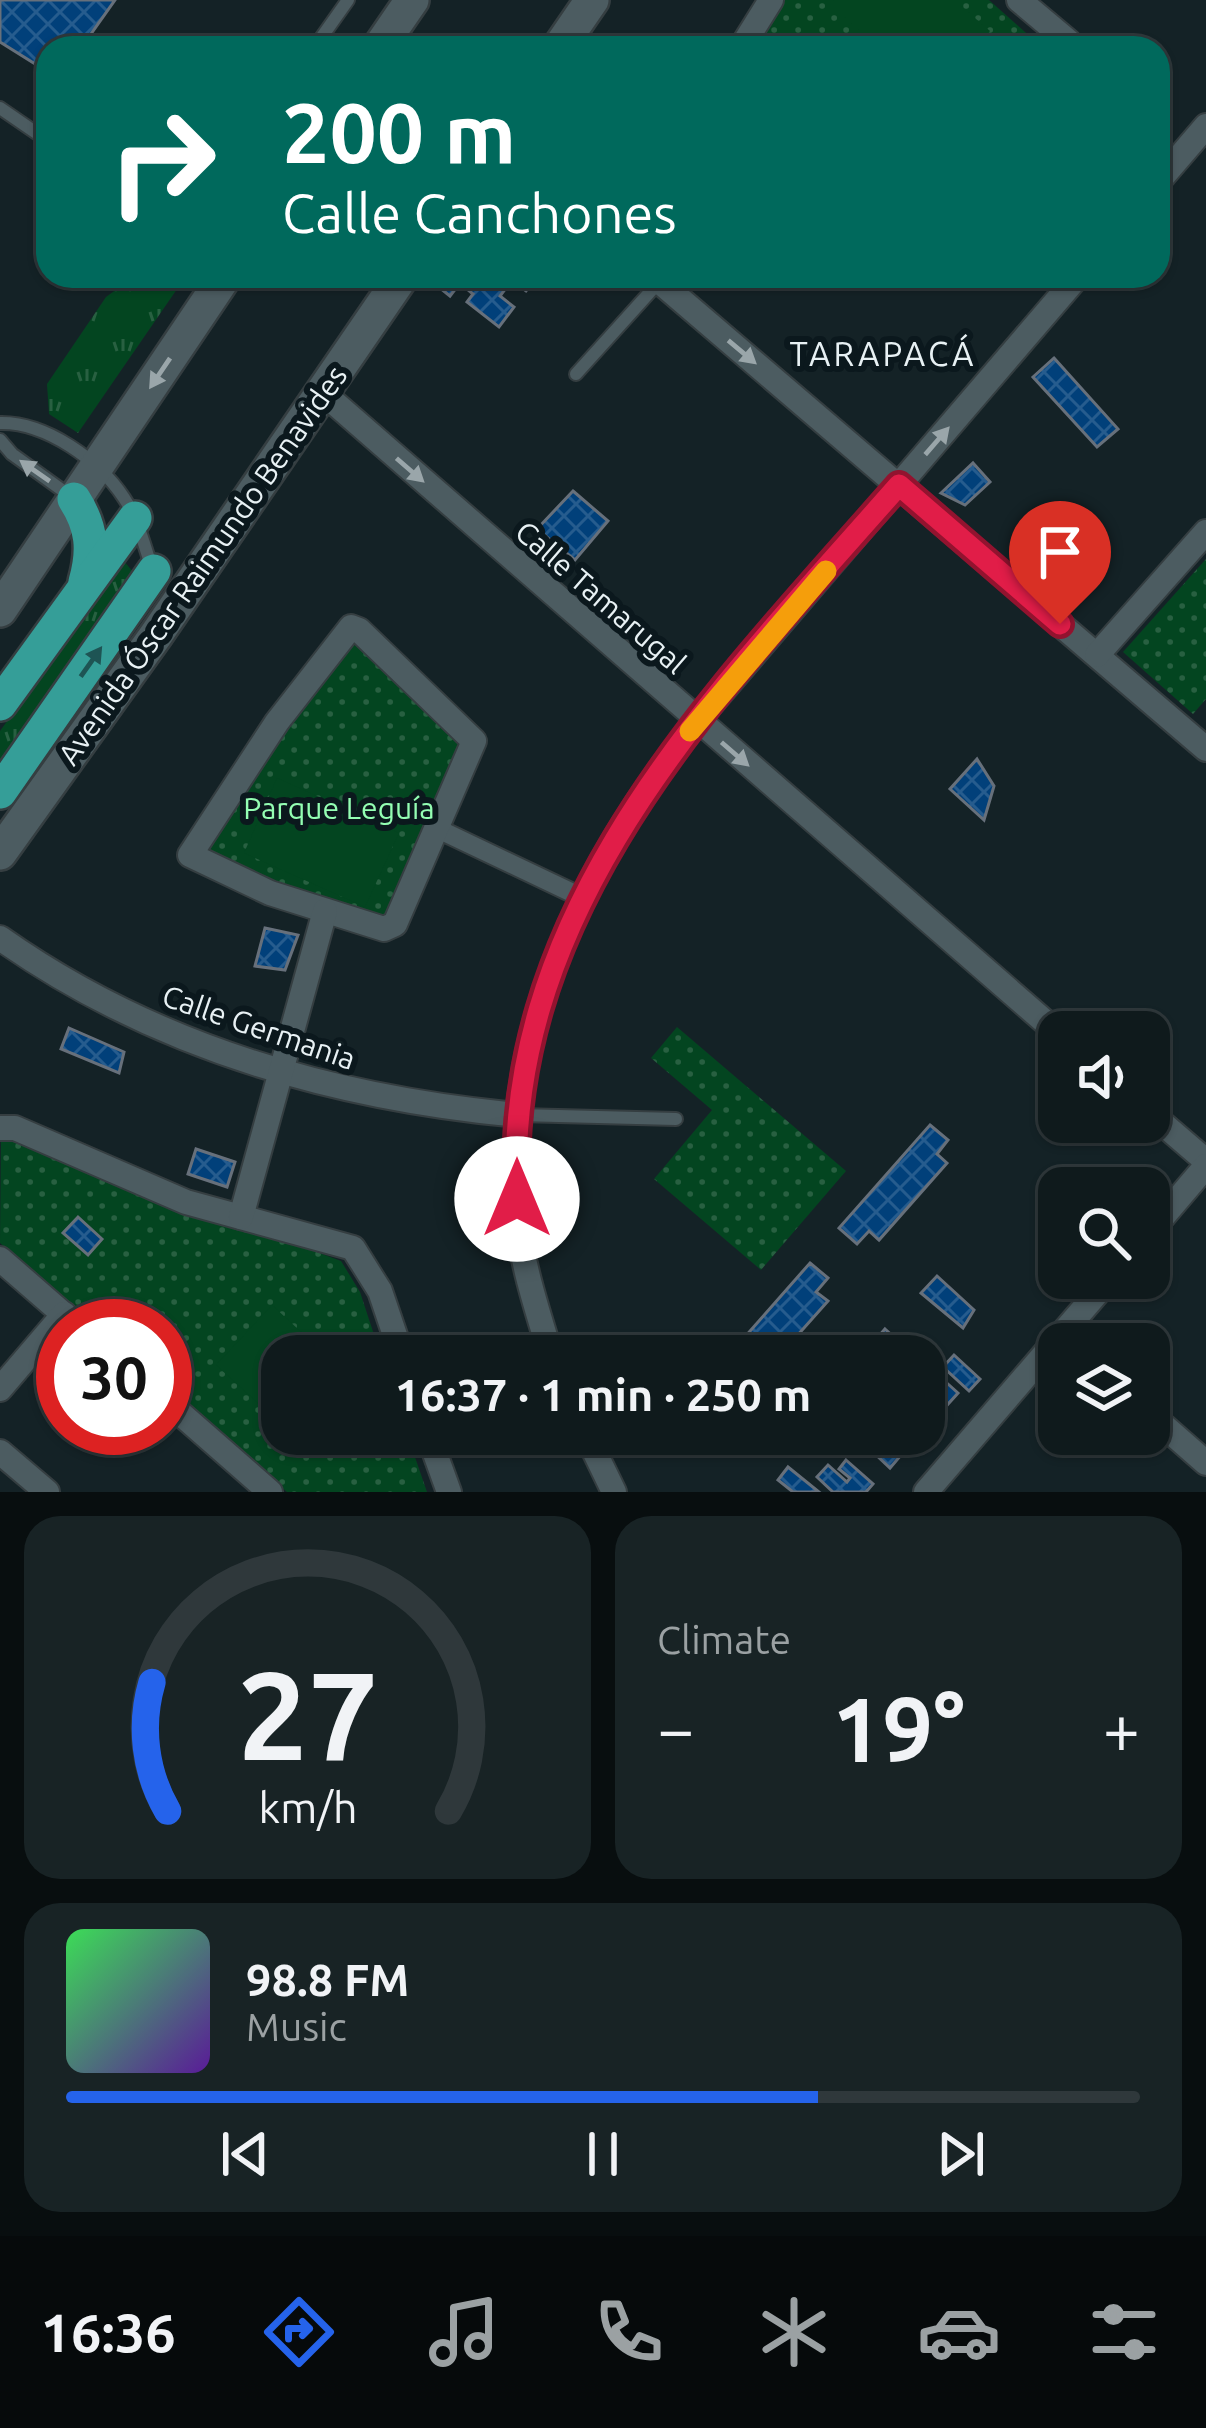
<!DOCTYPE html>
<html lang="en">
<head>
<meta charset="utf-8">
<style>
  body { margin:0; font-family:Ubuntu,sans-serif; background:#182325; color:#f1f3f6; height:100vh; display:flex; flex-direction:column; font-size:45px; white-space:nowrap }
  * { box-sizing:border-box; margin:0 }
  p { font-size:39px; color:#9ba1a3 }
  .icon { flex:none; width:66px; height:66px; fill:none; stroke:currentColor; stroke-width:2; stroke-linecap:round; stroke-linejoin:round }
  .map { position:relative; height:1492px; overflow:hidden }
  .panel { display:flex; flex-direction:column; gap:24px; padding:24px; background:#080e0f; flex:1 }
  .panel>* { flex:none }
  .top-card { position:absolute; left:36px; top:36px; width:1134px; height:252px; border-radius:36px; box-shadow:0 3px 9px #0004,0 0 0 3px #2f383b; background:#00695c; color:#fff; overflow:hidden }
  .tools { position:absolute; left:1038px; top:1011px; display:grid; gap:24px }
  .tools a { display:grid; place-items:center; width:132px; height:132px; border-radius:24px; background:#0f1a1c; box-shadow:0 3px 9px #0004,0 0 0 3px #2f383b; font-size:60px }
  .speed { position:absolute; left:36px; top:1299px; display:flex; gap:24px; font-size:60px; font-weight:700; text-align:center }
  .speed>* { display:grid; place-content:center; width:156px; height:156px; border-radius:50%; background:#0f1a1c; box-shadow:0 3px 9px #0004,0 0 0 3px #2f383b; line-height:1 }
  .speed .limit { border:18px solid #d22; background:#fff; color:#111 }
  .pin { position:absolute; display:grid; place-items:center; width:102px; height:102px; color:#fff; margin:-123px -51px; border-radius:50% 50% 50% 0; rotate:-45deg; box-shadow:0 0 12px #0007 }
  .pin .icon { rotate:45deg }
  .me { position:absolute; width:132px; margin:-66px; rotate:0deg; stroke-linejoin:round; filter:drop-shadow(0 0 9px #0008) }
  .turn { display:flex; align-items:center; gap:42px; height:252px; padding:0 48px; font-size:54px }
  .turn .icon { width:156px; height:156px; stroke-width:2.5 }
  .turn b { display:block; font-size:84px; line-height:102px }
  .big { font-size:90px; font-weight:700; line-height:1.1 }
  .panel .card { flex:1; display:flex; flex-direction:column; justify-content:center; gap:18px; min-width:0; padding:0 42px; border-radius:36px; background:#182325 }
  .panel .dial { align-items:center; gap:0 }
  .dial svg { height:312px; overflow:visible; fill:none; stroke:#2f383b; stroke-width:7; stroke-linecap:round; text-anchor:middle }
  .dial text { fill:#f1f3f6; stroke:none }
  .song { display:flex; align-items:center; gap:36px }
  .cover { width:144px; height:144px; border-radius:18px; background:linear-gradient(135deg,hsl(130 70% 55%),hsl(270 70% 35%)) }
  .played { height:12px; border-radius:6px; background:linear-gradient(90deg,#2563eb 70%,#2f383b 70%) }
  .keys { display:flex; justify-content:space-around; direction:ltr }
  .heat { display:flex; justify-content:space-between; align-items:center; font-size:66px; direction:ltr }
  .panel .tiles { flex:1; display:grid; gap:24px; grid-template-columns:1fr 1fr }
  .card:last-child { grid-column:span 2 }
  .trip { position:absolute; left:261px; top:1335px; width:684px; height:120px; border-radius:36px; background:#0f1a1c; box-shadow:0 3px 9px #0004,0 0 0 3px #2f383b; font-weight:700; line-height:120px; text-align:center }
  .tab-bar { display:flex; height:192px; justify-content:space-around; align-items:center; background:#060a0b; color:#9ba1a3 }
  .tab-bar .icon { width:84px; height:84px }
  .tab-bar .current { color:#2563eb }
  .tab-bar b { font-size:54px; color:#f1f3f6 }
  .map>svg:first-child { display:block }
  .grass { fill:url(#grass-tufts) }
  .park { fill:url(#park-dots) }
  .pitch { fill:#034520 }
  .building { fill:url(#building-cross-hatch); stroke:#67707b; stroke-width:3 }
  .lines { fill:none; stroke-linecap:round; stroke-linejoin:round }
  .service-casing { stroke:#353e41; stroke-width:16 }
  .pedestrian-casing { stroke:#353e41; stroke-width:22 }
  .minor-casing { stroke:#353e41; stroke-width:28 }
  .secondary-casing { stroke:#353e41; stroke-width:38 }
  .primary-casing { stroke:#353e41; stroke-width:38 }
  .service { stroke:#4c5c61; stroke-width:12 }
  .pedestrian { stroke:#4c5c61; stroke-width:18 }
  .minor { stroke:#4c5c61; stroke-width:24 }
  .secondary { stroke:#4c5c61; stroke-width:33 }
  .primary { stroke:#359e98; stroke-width:33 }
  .oneway { fill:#9aa6aa }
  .oneway2 { fill:#1e5454 }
  .route-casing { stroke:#92132f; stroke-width:30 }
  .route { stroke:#e11d48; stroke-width:21 }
  .slow { stroke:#f59e0b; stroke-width:21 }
  .labels { text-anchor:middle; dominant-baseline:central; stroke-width:12; stroke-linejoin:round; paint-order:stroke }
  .street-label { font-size:30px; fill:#e8f1f4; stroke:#0b181d }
  .park-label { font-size:30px; fill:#94feb3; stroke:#0b181d }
  .neighbourhood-label { font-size:33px; letter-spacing:3px; fill:#e8f1f4; stroke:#0b181d }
</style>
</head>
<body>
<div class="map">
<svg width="1206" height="1492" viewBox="0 0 1206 1492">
  <defs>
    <pattern id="grass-tufts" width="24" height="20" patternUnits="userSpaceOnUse" patternTransform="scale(3)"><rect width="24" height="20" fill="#034520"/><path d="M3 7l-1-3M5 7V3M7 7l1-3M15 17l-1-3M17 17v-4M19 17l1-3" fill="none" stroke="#286041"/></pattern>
    <pattern id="park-dots" width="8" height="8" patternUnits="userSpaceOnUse" patternTransform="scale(3)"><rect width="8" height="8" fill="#034520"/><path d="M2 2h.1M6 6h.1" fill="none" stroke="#286041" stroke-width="1.8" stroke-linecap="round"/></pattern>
    <pattern id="building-cross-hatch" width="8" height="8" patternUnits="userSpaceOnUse" patternTransform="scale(3)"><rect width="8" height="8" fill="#01407a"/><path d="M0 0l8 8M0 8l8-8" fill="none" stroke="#265c8e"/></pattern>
  </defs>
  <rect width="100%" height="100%" fill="#142226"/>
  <g class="grass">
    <path d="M135,276H186L78,433L49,414L47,384L106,297Z"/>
    <path d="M123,560L134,573L0,760V731Z"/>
  </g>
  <g class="park">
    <path d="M781,0H989L1043,48H748Z"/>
    <path d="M1206,559V699L1193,714L1123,652Z"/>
    <path d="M356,645L466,744L385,918L208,858L205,844L344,648Z"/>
    <path d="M677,1027L846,1171L761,1270L654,1179L712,1110L651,1058Z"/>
    <path d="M1,1135L341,1261L360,1292L381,1356H282V1434H407L427,1492H287L165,1387V1326H94L0,1243Z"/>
  </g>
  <g class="pitch">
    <path d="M834,0H954L990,31L976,48H880L830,5Z"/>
    <path d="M277,778L399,833L365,907L244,853Z"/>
    <path d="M272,1305L327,1356H282V1425L216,1365Z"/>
  </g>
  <g class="building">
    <path d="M0,0H115L81,48H48V72L0,42Z"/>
    <path d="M433,276H538L526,291L512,280L500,296L514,307L499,327L467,302L473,294L460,283L450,296L430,280Z"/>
    <path d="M1054,358L1118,429L1097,447L1033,377Z"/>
    <path d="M973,463L990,482L965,505L941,493Z"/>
    <path d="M573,491L608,521L575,560L537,529Z"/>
    <path d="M977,759L994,786L984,820L950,789Z"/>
    <path d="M265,928L298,935L285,970L255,966Z"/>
    <path d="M69,1028L124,1052L119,1073L61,1049Z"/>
    <path d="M930,1125L948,1140L937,1154L947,1163L879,1240L869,1231L857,1244L839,1228Z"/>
    <path d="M196,1149L235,1162L227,1187L188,1174Z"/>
    <path d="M78,1217L102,1239L88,1255L63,1233Z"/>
    <path d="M810,1263L828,1278L816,1292L828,1301L779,1356H728Z"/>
    <path d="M937,1276L974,1310L963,1328L921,1293Z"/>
    <path d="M885,1329L915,1356H887L873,1343Z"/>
    <path d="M954,1355L980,1379L969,1391L943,1367Z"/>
    <path d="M929,1367L958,1393L932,1422L924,1415V1373Z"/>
    <path d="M854,1434H879L902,1454L890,1468Z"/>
    <path d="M846,1460L873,1484L866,1492H833L817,1477L828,1465L847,1482L850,1478L839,1469Z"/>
    <path d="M788,1467L819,1492H793L778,1480Z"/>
  </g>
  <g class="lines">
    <g class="service-casing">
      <g id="service">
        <path d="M314,48L348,0"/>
        <path d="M0,108L48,141"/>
        <path d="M576,374L659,282"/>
        <path d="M0,423C46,422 99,460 124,498C138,519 144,545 152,568"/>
        <path d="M0,440L12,454L73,498"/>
        <path d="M519,1115L676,1119"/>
      </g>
    </g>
    <g class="pedestrian-casing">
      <path id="pedestrian" d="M438,829L581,897"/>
    </g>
    <g class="minor-casing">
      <g id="minor">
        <path d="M1019,0L1069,42L1066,48"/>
        <path d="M741,48L771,0"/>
        <path d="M1158,182L1206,126"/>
        <path d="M653,276L1206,749"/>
        <path d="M322,392L1059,1034"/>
        <path d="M351,627L359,630L474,741L395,924L384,929L270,893L190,855L277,722Z"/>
        <path d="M1097,655L1206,532"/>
        <path d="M0,938C153,1046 333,1098 518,1115"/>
        <path d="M1149,1112L1206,1161"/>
        <path d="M0,1128H15L186,1202L353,1248L380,1291L402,1356"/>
        <path d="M241,1217L325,911"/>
        <path d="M1149,1233L1206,1166"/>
        <path d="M0,1259L77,1326"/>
        <path d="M551,1356C538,1313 523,1268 518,1223C499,1035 582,865 697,721L1078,276"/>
        <path d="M0,1389L64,1314"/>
        <path d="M165,1400L270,1492"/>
        <path d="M1149,1413L1206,1463"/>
        <path d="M428,1434L449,1492"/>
        <path d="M586,1434L614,1492"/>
        <path d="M0,1452L47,1492"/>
        <path d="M926,1492L1110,1278"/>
      </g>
    </g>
    <g class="secondary-casing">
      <g id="secondary">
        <path d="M379,48L412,0"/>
        <path d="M559,48L592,0"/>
        <path d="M0,610L225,276"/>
        <path d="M0,853L156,635L402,276"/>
      </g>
    </g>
    <g class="primary-casing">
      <g id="primary">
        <path d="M74,499C92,527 94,550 85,582"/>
        <path d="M0,704L135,518"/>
        <path d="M0,792L154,571"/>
      </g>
    </g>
    <use href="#service" class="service"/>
    <use href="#pedestrian" class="pedestrian"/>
    <use href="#minor" class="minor"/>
    <use href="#secondary" class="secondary"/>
    <use href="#primary" class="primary"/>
  </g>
  <defs><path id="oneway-solid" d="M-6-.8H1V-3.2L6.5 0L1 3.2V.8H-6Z" transform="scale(3)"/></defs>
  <g class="oneway">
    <use href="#oneway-solid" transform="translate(742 352) rotate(40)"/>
    <use href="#oneway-solid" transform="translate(160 373) rotate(124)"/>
    <use href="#oneway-solid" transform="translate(937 441) rotate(-49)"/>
    <use href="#oneway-solid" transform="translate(410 470) rotate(41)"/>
    <use href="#oneway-solid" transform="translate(35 471) rotate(-145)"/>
    <use href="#oneway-solid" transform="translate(735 754) rotate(41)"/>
  </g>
  <use class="oneway2" href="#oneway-solid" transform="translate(91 662) rotate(-55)"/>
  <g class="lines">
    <g class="route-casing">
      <path id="route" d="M517,1199C501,905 719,690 899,485L1060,624"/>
    </g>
    <use href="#route" class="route"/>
    <path class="slow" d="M690,731L826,571"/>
  </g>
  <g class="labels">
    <g class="street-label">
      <text transform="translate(202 565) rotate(-55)">Avenida Óscar Raimundo Benavides</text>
      <text transform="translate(601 597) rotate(41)">Calle Tamarugal</text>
      <text transform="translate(259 1027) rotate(19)">Calle Germania</text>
    </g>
    <g class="park-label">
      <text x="339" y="808">Parque Leguía</text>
    </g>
    <g class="neighbourhood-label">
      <text x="883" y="353">TARAPACÁ</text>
    </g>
  </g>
</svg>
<div class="tools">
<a><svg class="icon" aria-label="sound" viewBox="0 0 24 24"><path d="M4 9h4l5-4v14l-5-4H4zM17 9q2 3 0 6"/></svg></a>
<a><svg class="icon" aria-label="search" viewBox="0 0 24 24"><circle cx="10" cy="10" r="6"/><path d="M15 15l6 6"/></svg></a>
<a><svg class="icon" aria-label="layers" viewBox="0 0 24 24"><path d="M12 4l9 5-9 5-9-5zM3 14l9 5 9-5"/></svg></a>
</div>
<div class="speed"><div class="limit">30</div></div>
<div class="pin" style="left:1060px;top:624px;background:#d93025"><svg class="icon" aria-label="arrive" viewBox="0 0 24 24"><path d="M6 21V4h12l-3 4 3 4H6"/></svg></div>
<svg class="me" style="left:517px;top:1199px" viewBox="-20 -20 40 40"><circle r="19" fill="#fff"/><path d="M0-13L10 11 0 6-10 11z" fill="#e11d48"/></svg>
<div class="trip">16:37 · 1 min · 250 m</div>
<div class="top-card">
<div class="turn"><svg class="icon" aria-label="right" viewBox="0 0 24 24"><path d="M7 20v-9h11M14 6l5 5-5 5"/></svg><div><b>200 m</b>Calle Canchones</div></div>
</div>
</div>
<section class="panel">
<div class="tiles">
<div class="card dial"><svg viewBox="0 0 100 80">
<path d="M14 69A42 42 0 1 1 86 69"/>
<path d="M14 69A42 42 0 0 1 10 36" stroke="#2563eb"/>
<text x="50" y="56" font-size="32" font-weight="700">27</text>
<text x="50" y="72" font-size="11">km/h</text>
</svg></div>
<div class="card"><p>Climate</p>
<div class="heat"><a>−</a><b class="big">19°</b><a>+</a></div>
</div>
<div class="card">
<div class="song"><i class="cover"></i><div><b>98.8 FM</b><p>Music</p></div></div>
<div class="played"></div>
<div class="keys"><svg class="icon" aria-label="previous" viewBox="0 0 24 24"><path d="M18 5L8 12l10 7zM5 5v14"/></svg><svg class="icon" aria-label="pause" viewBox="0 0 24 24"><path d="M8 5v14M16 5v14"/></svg><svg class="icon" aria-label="next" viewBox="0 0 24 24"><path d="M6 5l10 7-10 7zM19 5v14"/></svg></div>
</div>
</div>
</section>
<nav class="tab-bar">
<b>16:36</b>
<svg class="icon current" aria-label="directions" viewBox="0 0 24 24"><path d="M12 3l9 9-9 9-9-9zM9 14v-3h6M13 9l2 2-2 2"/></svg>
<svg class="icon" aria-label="music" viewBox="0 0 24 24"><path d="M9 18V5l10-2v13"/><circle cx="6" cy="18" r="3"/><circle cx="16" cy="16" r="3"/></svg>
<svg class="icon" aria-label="phone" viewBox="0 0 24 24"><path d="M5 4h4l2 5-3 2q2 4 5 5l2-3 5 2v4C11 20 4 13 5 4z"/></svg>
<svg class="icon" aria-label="climate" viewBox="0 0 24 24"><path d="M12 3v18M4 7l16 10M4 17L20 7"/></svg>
<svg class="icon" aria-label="car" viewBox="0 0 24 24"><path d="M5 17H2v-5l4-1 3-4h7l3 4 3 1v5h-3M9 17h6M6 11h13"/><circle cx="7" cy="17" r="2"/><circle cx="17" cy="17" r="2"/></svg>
<svg class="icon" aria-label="filters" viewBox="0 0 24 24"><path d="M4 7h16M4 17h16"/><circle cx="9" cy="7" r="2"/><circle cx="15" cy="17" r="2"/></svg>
</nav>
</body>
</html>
